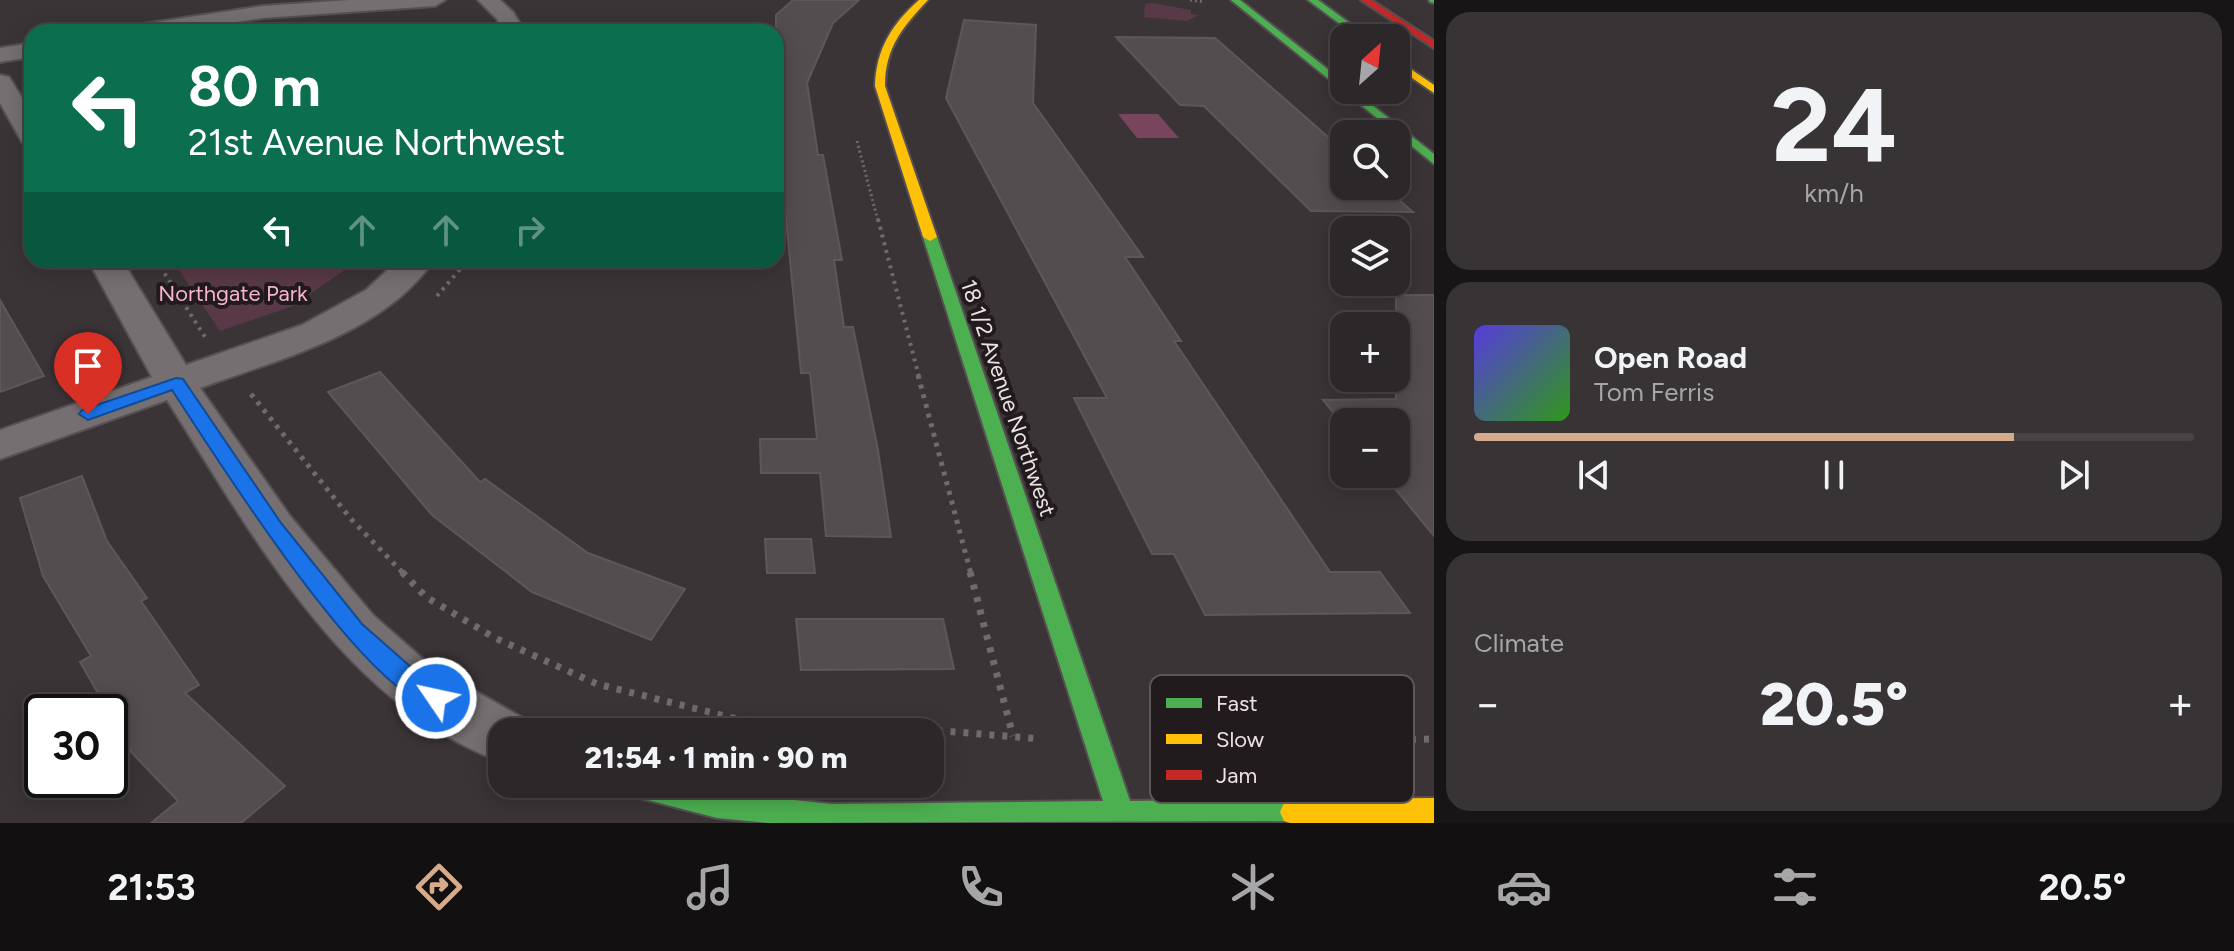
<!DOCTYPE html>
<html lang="en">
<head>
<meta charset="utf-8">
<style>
  body { margin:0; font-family:Figtree,sans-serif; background:#383335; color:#f1f3f6; height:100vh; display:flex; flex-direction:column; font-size:30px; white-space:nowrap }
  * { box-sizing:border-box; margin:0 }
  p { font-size:26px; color:#a6a5a8 }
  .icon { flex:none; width:44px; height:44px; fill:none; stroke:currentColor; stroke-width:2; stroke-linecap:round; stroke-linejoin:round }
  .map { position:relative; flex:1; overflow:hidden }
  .details { display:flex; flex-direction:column; gap:12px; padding:12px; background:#181517; width:800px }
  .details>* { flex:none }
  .guide { position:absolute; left:24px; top:24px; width:760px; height:244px; border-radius:24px; box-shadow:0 4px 20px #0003,0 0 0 2px #484446; background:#0b6e4f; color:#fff; overflow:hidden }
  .needle { width:52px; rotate:27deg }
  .fabs { position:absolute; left:1330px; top:24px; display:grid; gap:16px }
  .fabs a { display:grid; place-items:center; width:80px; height:80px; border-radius:16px; background:#2c2729; box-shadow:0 4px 20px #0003,0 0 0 2px #484446; font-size:40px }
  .speed { position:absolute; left:24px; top:694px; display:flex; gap:16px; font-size:40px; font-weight:700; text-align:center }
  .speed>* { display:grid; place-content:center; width:104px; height:104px; border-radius:50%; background:#2c2729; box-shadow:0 4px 20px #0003,0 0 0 2px #484446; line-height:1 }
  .speed .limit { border:4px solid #111; border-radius:12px; background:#fff; color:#111 }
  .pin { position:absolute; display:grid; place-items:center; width:68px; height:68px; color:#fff; margin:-82px -34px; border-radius:50% 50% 50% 0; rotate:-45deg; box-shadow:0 0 8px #0007 }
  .pin .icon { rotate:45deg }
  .me { position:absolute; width:88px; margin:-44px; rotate:304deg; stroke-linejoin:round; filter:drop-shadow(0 0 6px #0008) }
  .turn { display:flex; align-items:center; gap:28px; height:168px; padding:0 32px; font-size:36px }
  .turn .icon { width:104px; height:104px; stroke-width:2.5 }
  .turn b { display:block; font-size:56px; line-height:68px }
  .lanes { display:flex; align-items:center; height:76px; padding:0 32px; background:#0003; justify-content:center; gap:40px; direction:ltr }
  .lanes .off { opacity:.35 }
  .big { font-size:60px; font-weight:800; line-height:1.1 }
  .details .tile { flex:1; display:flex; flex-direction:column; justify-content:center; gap:12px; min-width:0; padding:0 28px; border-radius:24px; background:#383335 }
  .details .dial { align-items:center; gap:0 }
  .dial b { font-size:104px; line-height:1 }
  .song { display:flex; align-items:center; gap:24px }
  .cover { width:96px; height:96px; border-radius:12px; background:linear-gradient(135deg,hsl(250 70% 55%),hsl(110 70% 35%)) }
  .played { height:8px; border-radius:4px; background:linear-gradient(90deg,#d6ab8b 75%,#484446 75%) }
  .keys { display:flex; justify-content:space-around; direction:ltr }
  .heat { display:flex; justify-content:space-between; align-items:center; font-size:44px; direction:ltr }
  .trip { position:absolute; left:488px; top:718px; width:456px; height:80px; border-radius:24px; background:#2c2729; box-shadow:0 4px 20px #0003,0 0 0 2px #484446; font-weight:800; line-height:80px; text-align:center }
  .menu { display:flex; height:128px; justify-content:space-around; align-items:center; background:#121010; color:#a6a5a8 }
  .menu .icon { width:56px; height:56px }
  .menu .active { color:#d6ab8b }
  .menu b { font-size:36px; color:#f1f3f6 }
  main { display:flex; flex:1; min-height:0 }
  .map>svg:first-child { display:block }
  .green { fill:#593947 }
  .water { fill:#78455c }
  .building { fill:#534d50; stroke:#5e575a; stroke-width:2 }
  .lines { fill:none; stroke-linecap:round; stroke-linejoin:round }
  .street-casing { stroke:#575053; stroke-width:4 }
  .fast-casing { stroke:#575053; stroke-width:4 }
  .slow-casing { stroke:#575053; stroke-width:4 }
  .jam-casing { stroke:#575053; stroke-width:4 }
  .path-far3 { stroke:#6f6a6c; stroke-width:3; stroke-dasharray:2 3; stroke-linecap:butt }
  .path-far2 { stroke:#6f6a6c; stroke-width:4; stroke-dasharray:3 5; stroke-linecap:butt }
  .path-far1 { stroke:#6f6a6c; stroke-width:5; stroke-dasharray:4 6; stroke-linecap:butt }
  .path { stroke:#6f6a6c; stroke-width:7; stroke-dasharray:5 8; stroke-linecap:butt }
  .street { fill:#756f71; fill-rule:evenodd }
  .fast { fill:#4caf50; fill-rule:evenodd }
  .slow { fill:#ffc107; fill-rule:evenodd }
  .jam { fill:#c62828; fill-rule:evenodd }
  .route { fill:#1a73e8; stroke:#114b97; stroke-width:2 }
  .labels { text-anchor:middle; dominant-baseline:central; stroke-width:8; stroke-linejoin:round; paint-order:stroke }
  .park-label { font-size:22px; fill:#f8b2d0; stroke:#211b1d }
  .street-label { font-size:22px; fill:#ebe2e6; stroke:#211b1d }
  .key { fill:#211b1d; stroke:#5e5759; stroke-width:2 }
  .key-label { font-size:22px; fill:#ebe2e6 }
</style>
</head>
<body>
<main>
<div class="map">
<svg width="1434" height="823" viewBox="0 0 1434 823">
  <rect width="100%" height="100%" fill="#3b3437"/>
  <g class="green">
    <path d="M1152,3L1191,10V14L1199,15L1187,21L1144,17L1145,4Z"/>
    <path d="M172,260H359L293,306L220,331Z"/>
  </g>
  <path class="water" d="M1118,114H1158L1179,138H1137Z"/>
  <g class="building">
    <path d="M793,0H859L833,23L807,83L818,155H823L842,260H834L844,327H853L878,450L891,537L826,536L820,473H761L760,439H817L810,373H801L781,167H776V15Z"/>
    <path d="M964,20L1036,25L1033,103L1143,257H1125L1181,341H1174L1330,572H1380L1410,613L1205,615L1174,554H1152L1074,398H1107L946,98Z"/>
    <path d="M1116,37L1215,38L1344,151V186H1383L1413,212L1311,211L1204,106L1180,105Z"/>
    <path d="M1396,295H1434V536L1383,474H1396V422H1344V426L1323,400L1396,399Z"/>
    <path d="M0,300L44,376L0,392Z"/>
    <path d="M380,372L480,482L485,479L588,553L685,589L651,640L532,592L432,515L328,392Z"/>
    <path d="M82,476L107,541L147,598L141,601L199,685L185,693L285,786L241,823H151L178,801L132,753L80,662L91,656L43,576L20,498Z"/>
    <path d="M765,539H811L815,573H767Z"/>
    <path d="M796,619H943L954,669L801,670Z"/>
  </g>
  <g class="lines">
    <g class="street-casing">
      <g id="street">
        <path d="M349,0H445L435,6L263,18L172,32H119L130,26L263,6Z"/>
        <path d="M478,0H500L513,12L525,32H503L497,19Z"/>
        <path d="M32,43V57L0,62V48Z"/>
        <path d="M0,75L9,77L32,114V144L22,142L0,103Z"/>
        <path d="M88,260H122L186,365L302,325L366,290L398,260H434C382,335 281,358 200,388L290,516L373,615L431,666L523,718L530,732H502V762C344,705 252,534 167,400L0,459V430L152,377Z"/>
      </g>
    </g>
    <g class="fast-casing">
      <g id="fast">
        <path d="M1231,0H1240L1344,82V90H1353L1434,154V164Z"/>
        <path d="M1308,0H1318L1370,38H1359Z"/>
        <path d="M1429,0H1434V3L1430,2Z"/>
        <path d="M930,233L937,237L1130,801L1294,799L1304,803L1308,812L1304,821L768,823L717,818L621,793L617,784H681L717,792L832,804L1103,801L923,237Z"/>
      </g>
    </g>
    <g class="slow-casing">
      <g id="slow">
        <path d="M919,0H928C903,27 885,47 885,86L937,237L930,241L923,237L875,86C876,49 892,24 919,0Z"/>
        <path d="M1396,59L1434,85V93L1396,67Z"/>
        <path d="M1434,798V823H1290L1284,821L1280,812L1284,803L1294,799Z"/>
      </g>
    </g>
    <g class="jam-casing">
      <path id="jam" d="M1361,0H1371L1434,41V48Z"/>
    </g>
    <g class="path-far3">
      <path d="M1190,0L1205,2"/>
      <path d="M80,32L98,29"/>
      <path d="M857,141L878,221"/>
    </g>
    <g class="path-far2">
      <path d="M878,219L919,377"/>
      <path d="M156,260L205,337"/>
      <path d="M437,296L468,260"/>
    </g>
    <g class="path-far1">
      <path d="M918,375L971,574"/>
      <path d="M251,394L351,519L404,574"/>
    </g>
    <g class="path">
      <path d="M402,572L426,597L495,638L597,684L737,719L871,725L1041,739"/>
      <path d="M970,572L1013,736"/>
      <path d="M1151,744L1434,739"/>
    </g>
    <use href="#street" class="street"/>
    <use href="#fast" class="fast"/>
    <use href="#slow" class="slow"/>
    <use href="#jam" class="jam"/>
  </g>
  <path class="route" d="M176,378L183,379L281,523L362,624L420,675L445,690L448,698L445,705C383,727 206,441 172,390L88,420L79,414L82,410Z"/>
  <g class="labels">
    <g class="park-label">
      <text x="233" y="293">Northgate Park</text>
    </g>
    <g class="street-label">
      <text transform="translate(1008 398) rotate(71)">18 1/2 Avenue Northwest</text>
    </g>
  </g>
  <rect x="1150" y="675" width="264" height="128" rx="12" class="key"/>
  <rect x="1166" y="698" width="36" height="10" fill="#4caf50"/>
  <rect x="1166" y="734" width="36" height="10" fill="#ffc107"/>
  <rect x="1166" y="770" width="36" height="10" fill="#c62828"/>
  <g class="key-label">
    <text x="1216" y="711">Fast</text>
    <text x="1216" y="747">Slow</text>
    <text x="1216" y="783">Jam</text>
  </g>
</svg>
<div class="fabs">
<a><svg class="needle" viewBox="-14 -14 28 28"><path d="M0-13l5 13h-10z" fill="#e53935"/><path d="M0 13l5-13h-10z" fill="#a6a5a8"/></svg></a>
<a><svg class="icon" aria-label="search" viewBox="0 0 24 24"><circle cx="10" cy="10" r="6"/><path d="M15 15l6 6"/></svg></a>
<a><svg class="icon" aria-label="layers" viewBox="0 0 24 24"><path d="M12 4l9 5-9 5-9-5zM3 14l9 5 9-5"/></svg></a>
<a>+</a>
<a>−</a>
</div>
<div class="speed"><div class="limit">30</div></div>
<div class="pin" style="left:88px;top:414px;background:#d93025"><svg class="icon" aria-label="arrive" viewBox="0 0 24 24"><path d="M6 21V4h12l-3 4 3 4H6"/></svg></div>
<svg class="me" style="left:436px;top:698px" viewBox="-20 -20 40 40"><circle r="17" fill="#1a73e8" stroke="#fff" stroke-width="3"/><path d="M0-11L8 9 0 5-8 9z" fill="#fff"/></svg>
<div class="trip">21:54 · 1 min · 90 m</div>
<div class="guide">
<div class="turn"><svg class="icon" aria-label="left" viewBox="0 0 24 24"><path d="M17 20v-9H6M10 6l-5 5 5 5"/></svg><div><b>80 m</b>21st Avenue Northwest</div></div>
<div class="lanes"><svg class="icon" aria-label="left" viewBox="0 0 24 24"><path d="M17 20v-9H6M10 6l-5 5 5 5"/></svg><svg class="icon off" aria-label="ahead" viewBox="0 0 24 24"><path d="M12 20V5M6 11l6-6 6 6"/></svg><svg class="icon off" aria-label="ahead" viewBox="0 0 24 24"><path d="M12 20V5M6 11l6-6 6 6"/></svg><svg class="icon off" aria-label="right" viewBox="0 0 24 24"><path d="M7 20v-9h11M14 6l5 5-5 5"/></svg></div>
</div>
</div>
<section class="details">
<div class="tile dial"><b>24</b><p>km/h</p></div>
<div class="tile">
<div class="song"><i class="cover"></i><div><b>Open Road</b><p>Tom Ferris</p></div></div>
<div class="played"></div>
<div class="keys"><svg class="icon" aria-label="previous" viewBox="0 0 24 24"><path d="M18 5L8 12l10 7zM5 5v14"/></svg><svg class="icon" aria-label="pause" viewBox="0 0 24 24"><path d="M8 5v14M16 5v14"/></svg><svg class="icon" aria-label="next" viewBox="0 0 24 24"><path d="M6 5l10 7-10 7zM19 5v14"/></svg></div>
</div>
<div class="tile"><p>Climate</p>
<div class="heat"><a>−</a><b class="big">20.5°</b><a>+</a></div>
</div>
</section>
</main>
<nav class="menu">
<b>21:53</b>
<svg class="icon active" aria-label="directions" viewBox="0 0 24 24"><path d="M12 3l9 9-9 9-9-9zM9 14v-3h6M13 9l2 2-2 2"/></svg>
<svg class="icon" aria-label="music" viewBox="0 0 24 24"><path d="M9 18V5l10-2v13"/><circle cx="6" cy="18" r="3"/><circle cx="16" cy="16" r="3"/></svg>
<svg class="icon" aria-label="phone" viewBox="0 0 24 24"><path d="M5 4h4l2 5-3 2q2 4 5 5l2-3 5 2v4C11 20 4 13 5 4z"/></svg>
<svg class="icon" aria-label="climate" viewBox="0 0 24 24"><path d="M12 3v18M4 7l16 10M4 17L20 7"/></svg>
<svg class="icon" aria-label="car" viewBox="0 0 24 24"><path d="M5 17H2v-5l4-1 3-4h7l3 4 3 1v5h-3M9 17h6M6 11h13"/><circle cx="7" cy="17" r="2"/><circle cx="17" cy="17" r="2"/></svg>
<svg class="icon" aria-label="filters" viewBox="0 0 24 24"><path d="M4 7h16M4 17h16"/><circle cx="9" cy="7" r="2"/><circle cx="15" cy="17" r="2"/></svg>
<b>20.5°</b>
</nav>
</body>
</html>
